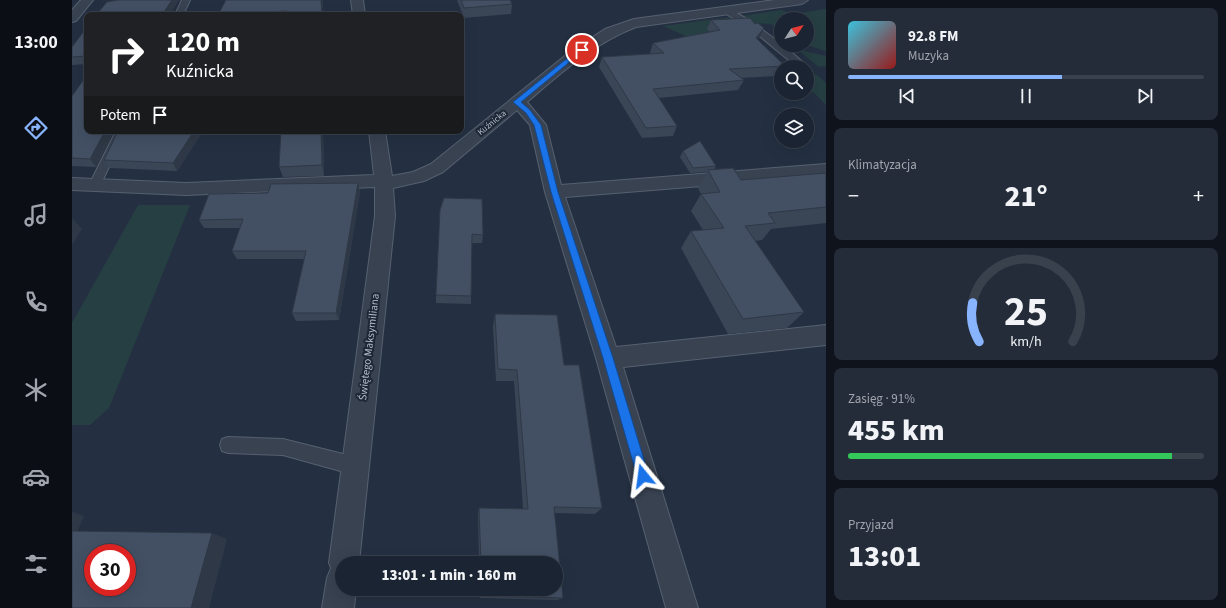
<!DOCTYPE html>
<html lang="pl">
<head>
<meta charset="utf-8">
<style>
  body { margin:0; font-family:"Source Sans 3",sans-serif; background:#242c3a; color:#f1f3f6; height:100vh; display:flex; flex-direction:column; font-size:15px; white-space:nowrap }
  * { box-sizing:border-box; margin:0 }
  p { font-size:13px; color:#a0a4ac }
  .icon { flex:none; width:22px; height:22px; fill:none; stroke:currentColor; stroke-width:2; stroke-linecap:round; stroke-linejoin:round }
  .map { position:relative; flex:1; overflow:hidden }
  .side { display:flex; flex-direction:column; gap:8px; padding:8px; background:#0f141c; width:400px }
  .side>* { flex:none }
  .guide { position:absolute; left:12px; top:12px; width:380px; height:122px; border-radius:8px; box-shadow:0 4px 16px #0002,0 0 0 1px #39414d; background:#202124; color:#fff; overflow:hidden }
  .needle { width:26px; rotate:54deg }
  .controls { position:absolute; left:702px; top:12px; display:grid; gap:8px }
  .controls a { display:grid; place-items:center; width:40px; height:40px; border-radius:50%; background:#1b2432; box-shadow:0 4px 16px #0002,0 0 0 1px #39414d; font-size:20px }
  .speed { position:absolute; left:12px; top:544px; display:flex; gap:8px; font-size:20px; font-weight:700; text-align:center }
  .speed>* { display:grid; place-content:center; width:52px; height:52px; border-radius:50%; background:#1b2432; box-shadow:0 4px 16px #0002,0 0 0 1px #39414d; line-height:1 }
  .speed .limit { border:6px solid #d22; background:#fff; color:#111 }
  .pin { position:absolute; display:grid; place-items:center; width:34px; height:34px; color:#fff; margin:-17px; border:2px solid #fff; border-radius:50%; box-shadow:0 1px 4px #0007 }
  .me { position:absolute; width:44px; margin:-22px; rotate:344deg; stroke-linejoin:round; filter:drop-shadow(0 0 3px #0008) }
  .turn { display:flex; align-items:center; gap:14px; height:84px; padding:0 16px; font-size:18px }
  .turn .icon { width:52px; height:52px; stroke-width:2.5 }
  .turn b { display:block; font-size:28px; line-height:34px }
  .then { display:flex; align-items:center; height:38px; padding:0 16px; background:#0003; gap:8px; font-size:15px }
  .big { font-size:30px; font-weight:800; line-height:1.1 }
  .side .widget { flex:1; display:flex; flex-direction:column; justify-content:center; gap:6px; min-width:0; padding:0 14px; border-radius:8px; background:#242c3a }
  .side .dial { align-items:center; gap:0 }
  .dial svg { height:104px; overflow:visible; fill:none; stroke:#39414d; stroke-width:7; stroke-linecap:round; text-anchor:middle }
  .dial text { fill:#f1f3f6; stroke:none }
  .song { display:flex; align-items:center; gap:12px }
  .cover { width:48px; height:48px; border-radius:6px; background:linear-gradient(135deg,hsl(190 70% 55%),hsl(0 70% 35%)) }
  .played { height:4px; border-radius:2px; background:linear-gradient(90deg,#88b4fe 60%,#39414d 60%) }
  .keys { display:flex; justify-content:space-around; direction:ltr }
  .heat { display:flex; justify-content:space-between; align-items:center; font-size:22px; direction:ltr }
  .charge { height:6px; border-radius:3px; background:linear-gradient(90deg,#34c759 91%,#39414d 0) }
  .trip { position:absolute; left:263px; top:556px; width:228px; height:40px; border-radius:20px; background:#1b2432; box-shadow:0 4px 16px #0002,0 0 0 1px #39414d; font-weight:800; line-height:40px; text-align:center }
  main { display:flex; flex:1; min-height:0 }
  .dock { display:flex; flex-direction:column; width:72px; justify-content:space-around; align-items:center; background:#0b0e14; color:#a0a4ac }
  .dock .icon { width:28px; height:28px }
  .dock .on { color:#88b4fe }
  .dock b { font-size:18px; color:#f1f3f6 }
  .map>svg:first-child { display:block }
  .green { fill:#263f43 }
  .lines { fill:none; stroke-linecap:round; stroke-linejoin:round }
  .lane-casing { stroke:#56606f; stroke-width:2 }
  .street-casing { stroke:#56606f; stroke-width:2 }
  .lane { fill:#384251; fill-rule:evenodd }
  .street { fill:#384251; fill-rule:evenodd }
  .wall { fill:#3a4556 }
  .shaded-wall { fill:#2f3846 }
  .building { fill:#435064; stroke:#2f3846; fill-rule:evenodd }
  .route { fill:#1a73e8; stroke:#114b97 }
  .labels { text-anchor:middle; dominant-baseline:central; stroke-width:4; stroke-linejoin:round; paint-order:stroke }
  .far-street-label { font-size:9px; fill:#b5bdcc; stroke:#1d2736 }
  .street-label { font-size:11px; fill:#b5bdcc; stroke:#1d2736 }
</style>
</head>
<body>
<main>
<nav class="dock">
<b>13:00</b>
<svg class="icon on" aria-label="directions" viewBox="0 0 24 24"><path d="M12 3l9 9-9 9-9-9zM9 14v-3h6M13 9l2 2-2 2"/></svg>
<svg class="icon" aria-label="music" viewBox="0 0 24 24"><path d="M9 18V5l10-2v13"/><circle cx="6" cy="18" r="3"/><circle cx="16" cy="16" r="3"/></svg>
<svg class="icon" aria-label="phone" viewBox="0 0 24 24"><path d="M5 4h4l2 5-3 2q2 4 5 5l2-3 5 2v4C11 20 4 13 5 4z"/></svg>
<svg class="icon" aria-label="climate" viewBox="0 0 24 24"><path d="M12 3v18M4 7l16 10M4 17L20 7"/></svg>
<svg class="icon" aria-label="car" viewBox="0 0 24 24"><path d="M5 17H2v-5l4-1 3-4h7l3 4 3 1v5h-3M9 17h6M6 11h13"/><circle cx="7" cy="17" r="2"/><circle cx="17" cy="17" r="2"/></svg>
<svg class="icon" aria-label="filters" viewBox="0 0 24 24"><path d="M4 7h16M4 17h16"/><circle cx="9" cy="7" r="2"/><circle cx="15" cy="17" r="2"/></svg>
</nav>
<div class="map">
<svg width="754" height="608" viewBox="0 0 754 608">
  <rect width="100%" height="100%" fill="#243042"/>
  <g class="green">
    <path d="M754,9V51L735,45V19H709V33L699,24L683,23L670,16L709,10L721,14Z"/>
    <path d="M658,17L670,28L636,30L647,44L709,71V78L591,26Z"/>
    <path d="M724,49L754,56V66L747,67Z"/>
    <path d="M744,74L754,83V105L742,93L735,90V75Z"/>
    <path d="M66,205H118L37,408L18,425H0V323Z"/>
  </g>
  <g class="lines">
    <g class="lane-casing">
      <g id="lane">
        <path d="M110,0H118L111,15H103Z"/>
        <path d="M651,8C663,6 726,56 735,67H725L679,29L651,12Z"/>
        <path d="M44,131H54L27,188H19L17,185Z"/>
        <path d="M156,437L211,439L283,457L289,460L292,466L289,472L283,475L211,455L156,453L150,451L148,445L150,439Z"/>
      </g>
    </g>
    <g class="street-casing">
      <g id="street">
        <path d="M9,0H21L4,21L0,22V10Z"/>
        <path d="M279,0H291L293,15H281Z"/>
        <path d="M703,0H736L730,4L564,27C522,43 489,73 455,102L474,125L489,185L754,164V176L493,197L544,347L754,325V345L551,367L626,608H594L524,358L473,192L458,125L445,110L371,172L352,181L321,188L323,216L287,563H270V589H284L282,608H250L255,578L259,568L257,563L303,216V187L114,195L0,190V178L114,183L302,175L297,131H313L320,176L341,172L359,164L499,51L533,29L562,19Z"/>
      </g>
    </g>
    <use href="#lane" class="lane"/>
    <use href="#street" class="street"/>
  </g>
  <g class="wall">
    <path d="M154,0L251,15H146Z"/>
    <path d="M385,0H438L440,4L439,14L392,18Z"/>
    <path d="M639,20L687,38L685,40L713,66L712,67H709V73L707,76L668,78L672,80L666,90L587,98L605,126L601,136L570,138L527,67L530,57L579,54L578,53L581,43L638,32L635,29Z"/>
    <path d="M15,27V64L0,65V47Z"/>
    <path d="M0,96L15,131H40L41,133L24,167L0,166Z"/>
    <path d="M131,131L105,171L38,168L32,160Z"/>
    <path d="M209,131H251L252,176L211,177L207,167Z"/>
    <path d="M611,151L644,166L642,170L669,180L754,173V223L699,229L690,240L683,241L732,312L715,328L656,334L609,248L619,231L631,230L619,211L629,194L626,188L635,172L618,173L608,157Z"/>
    <path d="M286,183L288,192L267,320L224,321L220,313L232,259H165L160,251L168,228H132L127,220L196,193Z"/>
    <path d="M368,210L411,235L410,243H400L399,304L364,303V295Z"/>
    <path d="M423,314L492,365L530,508L523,514L482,513L491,598L485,600L408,598V589H484V563H407L406,514L407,508L451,509L442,381H424L421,327Z"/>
  </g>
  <g class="shaded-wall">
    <path d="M100,0H107L98,15H90Z"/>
    <path d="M249,0H251V15H250Z"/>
    <path d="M692,28L687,38L679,48L684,38Z"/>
    <path d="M33,131H40L41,133L24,167L18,159Z"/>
    <path d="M122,131H131L105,171L101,163Z"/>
    <path d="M249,131H251L252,176L250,165Z"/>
    <path d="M286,183L288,192L267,320L264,313Z"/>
    <path d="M0,218L10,229L0,245Z"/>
    <path d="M0,512L12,516L3,537L0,536Z"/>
    <path d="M140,533L155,539L137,608H119Z"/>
  </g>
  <g class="building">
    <path d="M46,0H100L90,15H24L35,2Z"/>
    <path d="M154,0H249L250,15H215V11L173,13L172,15H146Z"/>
    <path d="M389,0H438L440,4L392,8Z"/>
    <path d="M678,18L683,24L686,23L692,28L684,38L713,66L657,69L672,80L581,89L605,126L574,128L530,57L592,53L581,43L648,30L639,20Z"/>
    <path d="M15,27V56L0,57V47Z"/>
    <path d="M15,75V131H33L18,159L0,158V96Z"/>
    <path d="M46,131H122L101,163L32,160Z"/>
    <path d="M209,131H249L250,165L207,167Z"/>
    <path d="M628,141L644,166L621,168L611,151Z"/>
    <path d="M661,168L669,180L754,173V207L696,213L703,223L673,226L732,312L671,319L619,231L652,228L629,194L648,192L636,170Z"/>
    <path d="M286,183L264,313H220L234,251H160L171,219L127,220L137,194L196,193L199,184Z"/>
    <path d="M372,198L410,199L411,235L400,234L399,296L364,295L368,210Z"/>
    <path d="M423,314L485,315L492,365H507L530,508L482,507L491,598L410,596V589H484V563H409L407,508L456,509L445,370L426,369Z"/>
    <path d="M0,531L140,533L119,608H0ZM21,553H55V587H21Z"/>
  </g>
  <path class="route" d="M508,48L512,50L449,102L458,110L469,125L486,192L541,358L577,476L575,480L571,481L567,480L565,476L531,358L479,192L462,125L454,113L441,102Z"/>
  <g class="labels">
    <g class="far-street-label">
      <text transform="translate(420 123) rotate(-39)">Kuźnicka</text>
    </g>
    <g class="street-label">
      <text transform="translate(297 347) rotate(-83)">Świętego Maksymiliana</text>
    </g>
  </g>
</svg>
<div class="controls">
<a><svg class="needle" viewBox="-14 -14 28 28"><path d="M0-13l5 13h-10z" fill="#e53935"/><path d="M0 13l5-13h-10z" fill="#a0a4ac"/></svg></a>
<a><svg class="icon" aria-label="search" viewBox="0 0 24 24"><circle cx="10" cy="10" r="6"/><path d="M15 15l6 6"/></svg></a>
<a><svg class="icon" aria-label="layers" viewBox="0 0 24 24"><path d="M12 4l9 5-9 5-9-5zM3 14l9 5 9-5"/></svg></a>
</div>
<div class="speed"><div class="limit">30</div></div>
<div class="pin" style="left:510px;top:50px;background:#d93025"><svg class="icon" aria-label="arrive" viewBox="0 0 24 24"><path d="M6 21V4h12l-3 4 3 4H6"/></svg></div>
<svg class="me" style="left:571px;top:476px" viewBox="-20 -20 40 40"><path d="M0-17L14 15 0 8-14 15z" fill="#1a73e8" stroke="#fff" stroke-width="4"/></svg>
<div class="trip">13:01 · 1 min · 160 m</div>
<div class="guide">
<div class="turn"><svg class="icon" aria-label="right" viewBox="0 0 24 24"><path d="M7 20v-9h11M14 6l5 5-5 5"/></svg><div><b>120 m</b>Kuźnicka</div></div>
<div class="then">Potem<svg class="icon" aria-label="arrive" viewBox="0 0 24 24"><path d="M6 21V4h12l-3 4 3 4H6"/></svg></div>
</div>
</div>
<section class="side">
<div class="widget">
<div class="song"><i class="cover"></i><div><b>92.8 FM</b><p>Muzyka</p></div></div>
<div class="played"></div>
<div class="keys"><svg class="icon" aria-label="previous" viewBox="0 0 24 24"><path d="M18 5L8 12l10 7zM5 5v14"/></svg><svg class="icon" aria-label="pause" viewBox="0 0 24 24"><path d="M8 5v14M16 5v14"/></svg><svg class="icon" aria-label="next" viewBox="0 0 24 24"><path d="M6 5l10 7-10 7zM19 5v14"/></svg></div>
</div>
<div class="widget"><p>Klimatyzacja</p>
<div class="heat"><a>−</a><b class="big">21°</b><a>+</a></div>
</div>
<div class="widget dial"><svg viewBox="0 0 100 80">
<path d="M14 69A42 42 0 1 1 86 69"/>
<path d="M14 69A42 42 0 0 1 9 39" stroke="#88b4fe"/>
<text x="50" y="56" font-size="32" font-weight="700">25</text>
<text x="50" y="72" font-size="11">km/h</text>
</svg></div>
<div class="widget"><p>Zasięg · 91%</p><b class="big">455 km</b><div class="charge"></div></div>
<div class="widget"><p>Przyjazd</p><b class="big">13:01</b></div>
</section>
</main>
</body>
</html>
